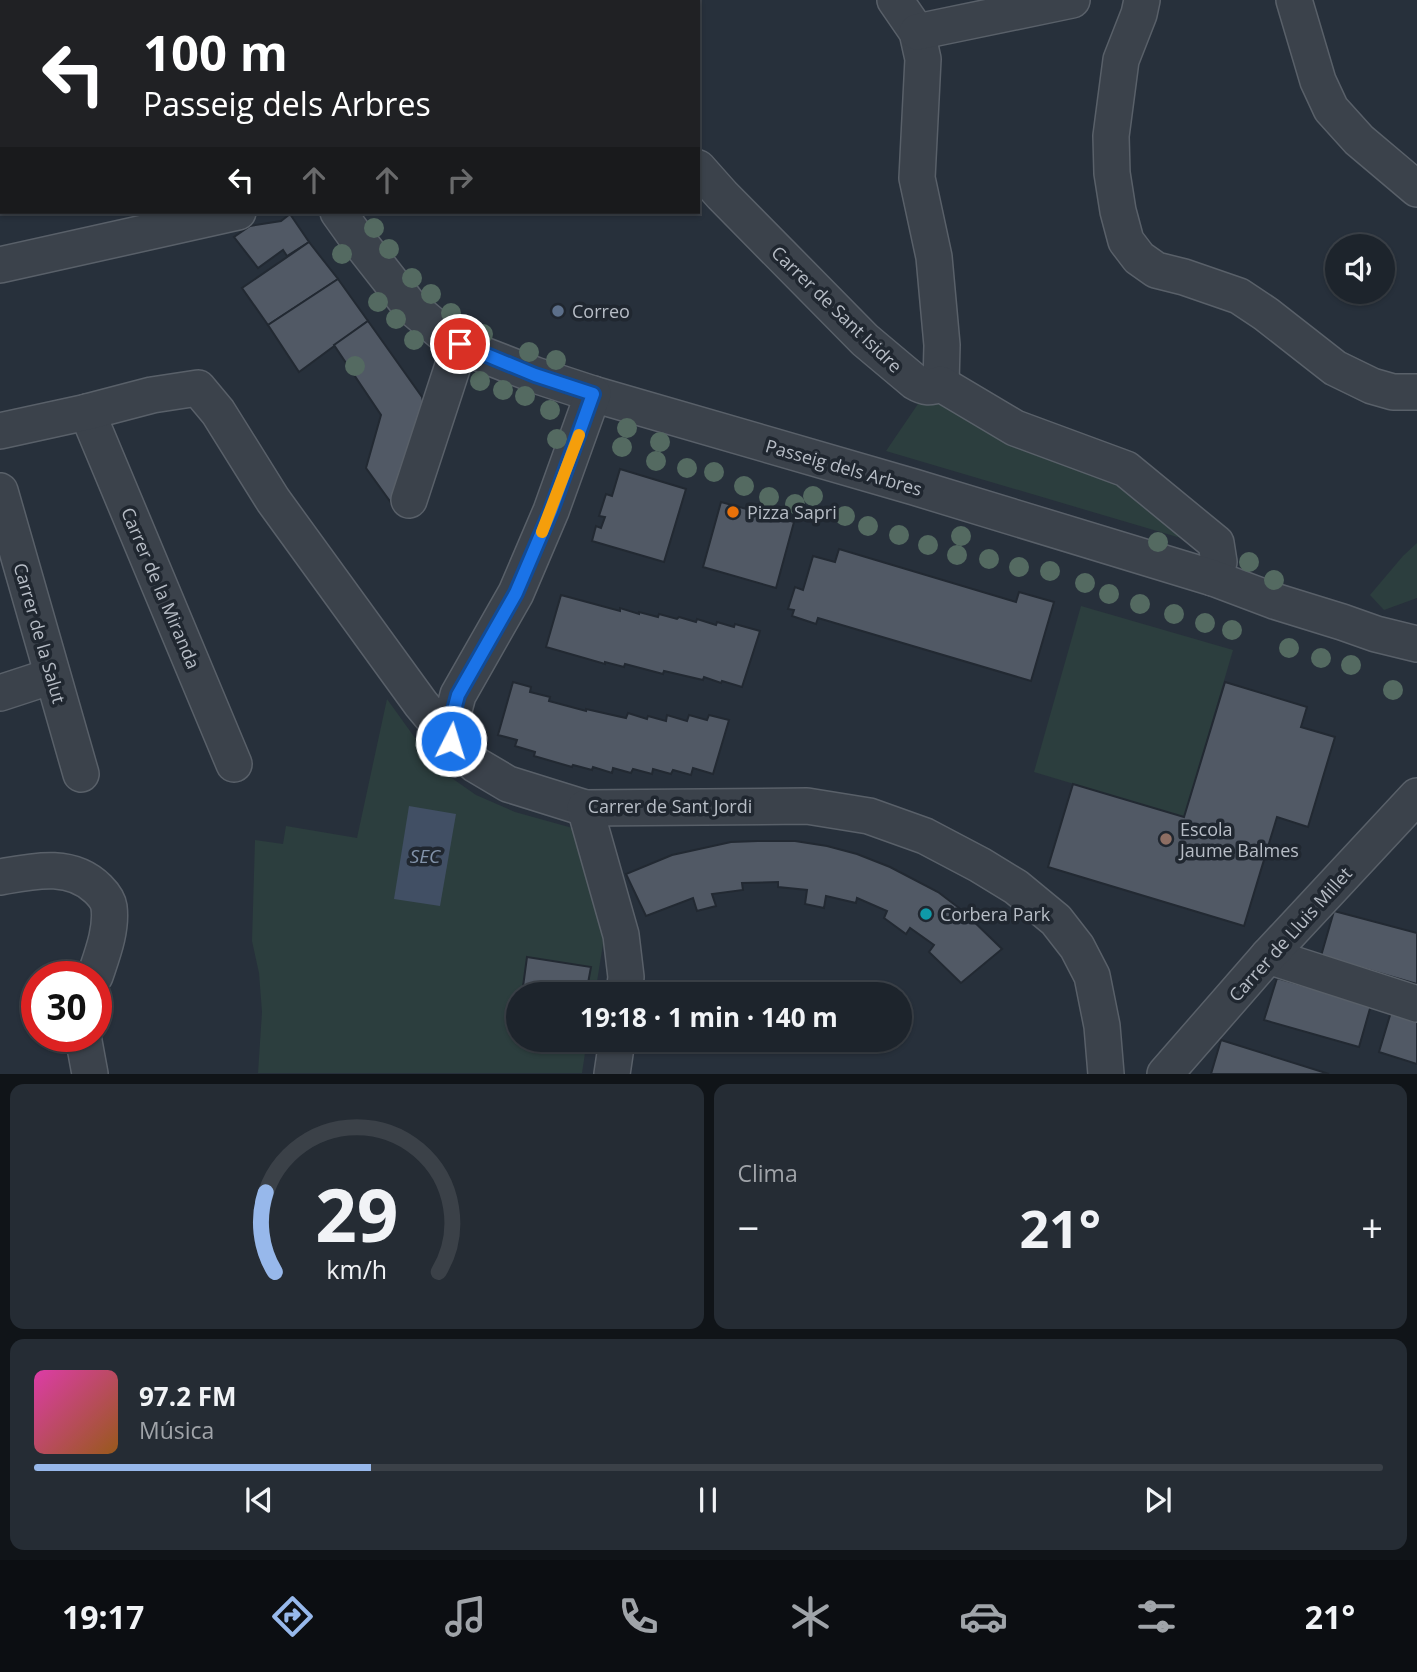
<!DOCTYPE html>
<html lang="es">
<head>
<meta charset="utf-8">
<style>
  body { margin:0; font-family:"Open Sans",sans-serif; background:#252c34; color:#f1f3f6; height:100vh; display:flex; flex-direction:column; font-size:26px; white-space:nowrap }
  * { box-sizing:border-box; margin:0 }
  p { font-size:23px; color:#a0a4a9 }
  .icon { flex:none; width:38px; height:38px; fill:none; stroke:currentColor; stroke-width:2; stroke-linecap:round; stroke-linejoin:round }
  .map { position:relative; height:1074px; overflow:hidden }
  .sheet { display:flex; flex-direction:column; gap:10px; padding:10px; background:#101418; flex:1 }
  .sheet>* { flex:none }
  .hud { position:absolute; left:0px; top:0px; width:700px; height:214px; box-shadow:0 2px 5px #0004,0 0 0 2px #3b4148; background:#202124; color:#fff; overflow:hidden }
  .fabs { position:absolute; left:1325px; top:234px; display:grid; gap:14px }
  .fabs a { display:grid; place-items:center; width:70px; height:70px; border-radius:50%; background:#1d242c; box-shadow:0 2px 5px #0004,0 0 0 2px #3b4148; font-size:35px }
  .speed { position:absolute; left:21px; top:961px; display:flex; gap:14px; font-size:35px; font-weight:700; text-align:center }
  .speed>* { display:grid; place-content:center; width:91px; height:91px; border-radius:50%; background:#1d242c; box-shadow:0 2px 5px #0004,0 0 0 2px #3b4148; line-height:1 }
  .speed .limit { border:10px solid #d22; background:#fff; color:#111 }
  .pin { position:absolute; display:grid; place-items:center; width:60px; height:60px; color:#fff; margin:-30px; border:4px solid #fff; border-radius:50%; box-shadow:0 2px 7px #0007 }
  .me { position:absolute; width:77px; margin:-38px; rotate:5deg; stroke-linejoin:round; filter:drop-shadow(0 0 5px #0008) }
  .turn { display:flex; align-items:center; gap:24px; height:147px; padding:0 28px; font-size:32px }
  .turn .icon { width:91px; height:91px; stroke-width:2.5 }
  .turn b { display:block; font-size:49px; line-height:60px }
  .lanes { display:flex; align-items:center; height:66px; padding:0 28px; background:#0003; justify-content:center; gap:35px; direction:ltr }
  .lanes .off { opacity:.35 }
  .big { font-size:52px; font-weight:700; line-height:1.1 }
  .sheet .card { flex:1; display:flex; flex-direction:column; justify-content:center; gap:10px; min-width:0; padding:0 24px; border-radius:14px; background:#252c34 }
  .sheet .dial { align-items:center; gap:0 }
  .dial svg { height:182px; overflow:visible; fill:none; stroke:#3b4148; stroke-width:7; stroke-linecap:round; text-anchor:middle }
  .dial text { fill:#f1f3f6; stroke:none }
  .song { display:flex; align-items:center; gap:21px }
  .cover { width:84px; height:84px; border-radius:10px; background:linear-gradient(135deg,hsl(320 70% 55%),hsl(30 70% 35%)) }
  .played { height:7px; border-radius:4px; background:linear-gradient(90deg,#97b8eb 25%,#3b4148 25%) }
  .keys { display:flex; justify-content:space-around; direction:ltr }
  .heat { display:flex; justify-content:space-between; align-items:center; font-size:38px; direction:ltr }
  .sheet .tiles { flex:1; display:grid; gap:10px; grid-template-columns:1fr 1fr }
  .card:last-child { grid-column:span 2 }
  .trip { position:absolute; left:506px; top:982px; width:406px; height:70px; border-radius:35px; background:#1d242c; box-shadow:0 2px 5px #0004,0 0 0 2px #3b4148; font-weight:700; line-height:70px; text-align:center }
  .tabs { display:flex; height:112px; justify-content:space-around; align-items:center; background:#0c0e12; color:#a0a4a9 }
  .tabs .icon { width:49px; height:49px }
  .tabs .selected { color:#97b8eb }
  .tabs b { font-size:32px; color:#f1f3f6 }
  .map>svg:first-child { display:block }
  .green { fill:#2c3e3e }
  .water { fill:#414f64 }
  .building { fill:#515965; stroke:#222932; stroke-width:2 }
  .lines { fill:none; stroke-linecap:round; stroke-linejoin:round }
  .minor-casing { stroke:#596069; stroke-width:38 }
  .minor { stroke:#3b424b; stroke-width:35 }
  .tree { fill:#546a61 }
  .route-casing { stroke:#114b97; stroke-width:18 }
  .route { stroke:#1a73e8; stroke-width:12 }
  .slow { stroke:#f59e0b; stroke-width:12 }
  .service-dot { fill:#5c6f8a; stroke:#202730; stroke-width:2.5 }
  .food-dot { fill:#e8710a; stroke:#202730; stroke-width:2.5 }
  .education-dot { fill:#8d6e63; stroke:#202730; stroke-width:2.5 }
  .culture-dot { fill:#0f9aa8; stroke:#202730; stroke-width:2.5 }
  .labels { text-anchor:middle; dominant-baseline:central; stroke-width:7; stroke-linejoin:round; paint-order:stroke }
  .street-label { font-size:18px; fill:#b7bdc6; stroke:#202730 }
  .poi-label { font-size:18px; fill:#b7bdc6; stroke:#202730; text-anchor:start }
  .water-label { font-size:19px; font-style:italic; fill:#8293aa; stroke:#202730 }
</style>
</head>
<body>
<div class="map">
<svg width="1417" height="1074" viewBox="0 0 1417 1074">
  <rect width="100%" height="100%" fill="#27303b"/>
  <g class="green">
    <path d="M920,401L946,403L1111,479L1191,541L886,451Z"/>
    <path d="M1417,543V598L1384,610L1370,595L1403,556Z"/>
    <path d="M1081,606L1233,650L1184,817L1034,772Z"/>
    <path d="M387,699L415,738L446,774L476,795L515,812L576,829L604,938L595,994H518V1040H587L582,1073H258L262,1012L259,973L252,941L255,840L283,844L286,826L357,838Z"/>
  </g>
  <path class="water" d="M409,806L456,814L440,906L394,899Z"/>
  <g class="building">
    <path d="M290,214L309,242L287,256L283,250L258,268L234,237L250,226L281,221Z"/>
    <path d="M309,242L338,279L268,325L242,288Z"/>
    <path d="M338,279L368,321L299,372L268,325Z"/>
    <path d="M368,321L422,397L426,414L397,511L366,468L381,415L334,345Z"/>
    <path d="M620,469L686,489L664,562L592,541L596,526L601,528L605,517L599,516L606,494L612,496Z"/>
    <path d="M721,502L794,522L776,588L703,567Z"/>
    <path d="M839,549L1016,602L1019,592L1054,602L1031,681L818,618L816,624L792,616L794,610L788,609L795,587L803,590L813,556L835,562Z"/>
    <path d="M561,595L620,611V608L639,614V612L658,617L659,614L677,619L679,617L696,622L697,619L716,625L717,622L734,627L735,624L760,631L742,687L722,681L721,683L704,677L703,680L664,671L663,674L625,664L624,667L605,662V664L546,647Z"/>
    <path d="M513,682L531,687L530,692L550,697L549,701L586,711V709L626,718L628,713L647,719L648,716L666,721L667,715L687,721L689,715L707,720L709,715L729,720L713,774L693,768L691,775L673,770L671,774L653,769L652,774L633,769L631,773L613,768L612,773L593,767L592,770L573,765L572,767L534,756L535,752L515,746L517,740L498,735Z"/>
    <path d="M1225,682L1307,707L1301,727L1335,737L1308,827L1277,817L1244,926L1048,867L1073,784L1184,817Z"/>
    <path d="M758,841H795L827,846L857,854L890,867L938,892L963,911L1002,949L961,983L929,952L934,945L910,928L906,934L884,918L887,911L857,898L856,903L826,896L824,908L805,904L807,890L778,887V882L742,883L743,890L712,894L716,906L697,911L693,898L646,916L626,874L672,855L731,842Z"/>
    <path d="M1334,911L1417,933V984L1321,956Z"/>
    <path d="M527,957L591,967L586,994H522Z"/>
    <path d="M1277,978L1371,1005L1359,1047L1264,1020Z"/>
    <path d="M1391,1012L1417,1019V1064L1379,1052Z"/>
    <path d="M1221,1040L1329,1074H1211Z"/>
  </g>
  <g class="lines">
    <g class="minor-casing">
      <g id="minor">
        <path d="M189,0L191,2"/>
        <path d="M895,0L917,32L923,59L917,178L934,257L942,345L941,384"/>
        <path d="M1142,0L1139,14L1121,60L1111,136L1112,173L1118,211L1126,241L1139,258L1156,270L1184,277L1239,296L1266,314L1335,368L1372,386L1393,392H1417"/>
        <path d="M1294,0L1318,81L1331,109L1359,140L1417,189"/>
        <path d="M259,2L262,0"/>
        <path d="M593,2L596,0"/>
        <path d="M917,32L1072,0"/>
        <path d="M0,118L2,117"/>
        <path d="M698,168L722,195L865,340L915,382C925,388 930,388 941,384L1015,428L1126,469L1216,543L1219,562L1213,578"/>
        <path d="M338,212L358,240L409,305L441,332L460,344L476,352L535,375L593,394L914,487L1213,578L1274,601L1342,622L1376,634L1417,644"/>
        <path d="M0,265L238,212"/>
        <path d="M87,412L234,764"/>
        <path d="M0,431L87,412L152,395L198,388L218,412L273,500L421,704L462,753L476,765L508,784L585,808L807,806L869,816L925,836L980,865L1016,887L1056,920L1077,947L1092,976L1102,1026L1106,1074"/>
        <path d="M0,491L81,774"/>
        <path d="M409,500L460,344"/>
        <path d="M0,693L52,676"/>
        <path d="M451,741L454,710L458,695L516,593L551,511L593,394"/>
        <path d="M585,808L621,935L626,977L624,994"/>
        <path d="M0,877C33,871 71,862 98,889C103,894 108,900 109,907C112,930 102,955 95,976"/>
        <path d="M1268,956L1417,1004"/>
        <path d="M83,1036L90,1074"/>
        <path d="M612,1074L617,1040"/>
        <path d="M1165,1074L1268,956L1417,796"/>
      </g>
    </g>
    <use href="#minor" class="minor"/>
  </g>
  <g class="tree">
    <circle cx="374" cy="228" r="10"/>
    <circle cx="389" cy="249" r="10"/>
    <circle cx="342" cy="254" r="10"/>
    <circle cx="412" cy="278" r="10"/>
    <circle cx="431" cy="294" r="10"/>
    <circle cx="378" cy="302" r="10"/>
    <circle cx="451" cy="313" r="10"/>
    <circle cx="396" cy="319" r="10"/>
    <circle cx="483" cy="334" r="10"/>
    <circle cx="414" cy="340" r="10"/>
    <circle cx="529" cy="352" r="10"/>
    <circle cx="556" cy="360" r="10"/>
    <circle cx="355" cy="366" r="10"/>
    <circle cx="480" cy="381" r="10"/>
    <circle cx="503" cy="390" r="10"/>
    <circle cx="525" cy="396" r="10"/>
    <circle cx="550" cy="410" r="10"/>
    <circle cx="627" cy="428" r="10"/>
    <circle cx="557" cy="439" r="10"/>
    <circle cx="660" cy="442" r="10"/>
    <circle cx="622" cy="447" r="10"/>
    <circle cx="656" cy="461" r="10"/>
    <circle cx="687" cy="468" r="10"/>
    <circle cx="714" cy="472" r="10"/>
    <circle cx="744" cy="486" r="10"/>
    <circle cx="813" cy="496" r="10"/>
    <circle cx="769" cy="497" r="10"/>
    <circle cx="795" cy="504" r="10"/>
    <circle cx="845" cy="516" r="10"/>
    <circle cx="868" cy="526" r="10"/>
    <circle cx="899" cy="535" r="10"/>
    <circle cx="961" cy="536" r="10"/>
    <circle cx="1158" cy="542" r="10"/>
    <circle cx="928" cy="545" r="10"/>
    <circle cx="957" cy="555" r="10"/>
    <circle cx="989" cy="559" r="10"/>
    <circle cx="1249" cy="562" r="10"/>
    <circle cx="1019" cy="567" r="10"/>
    <circle cx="1050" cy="571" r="10"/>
    <circle cx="1274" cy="580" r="10"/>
    <circle cx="1085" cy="583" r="10"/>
    <circle cx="1109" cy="594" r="10"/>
    <circle cx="1140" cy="604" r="10"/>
    <circle cx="1174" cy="614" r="10"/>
    <circle cx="1205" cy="623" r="10"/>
    <circle cx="1232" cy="630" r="10"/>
    <circle cx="1289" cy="648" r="10"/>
    <circle cx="1321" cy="658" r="10"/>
    <circle cx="1351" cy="665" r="10"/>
    <circle cx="1393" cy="690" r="10"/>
  </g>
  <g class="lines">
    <g class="route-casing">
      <path id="route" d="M451,741L454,710L458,695L516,593L551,511L593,394L535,375L460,344"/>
    </g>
    <use href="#route" class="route"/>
    <path class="slow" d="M542,532L579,435"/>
  </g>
  <circle class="service-dot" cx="558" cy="311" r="7"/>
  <circle class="food-dot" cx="733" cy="512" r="7"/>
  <circle class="education-dot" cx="1166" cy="839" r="7"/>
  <circle class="culture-dot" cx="926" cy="914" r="7"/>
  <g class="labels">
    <g class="street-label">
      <text transform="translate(837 309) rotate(44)">Carrer de Sant Isidre</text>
      <text transform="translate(844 467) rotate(16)">Passeig dels Arbres</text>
      <text transform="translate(161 588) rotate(67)">Carrer de la Miranda</text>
      <text transform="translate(40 633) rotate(74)">Carrer de la Salut</text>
      <text x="670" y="806">Carrer de Sant Jordi</text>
      <text transform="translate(1290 934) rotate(-48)">Carrer de Lluis Millet</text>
    </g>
    <g class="poi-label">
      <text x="572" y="311">Correo</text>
      <text x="747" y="512">Pizza Sapri</text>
      <text x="1180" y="829">Escola<tspan x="1180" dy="21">Jaume Balmes</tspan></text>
      <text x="940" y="914">Corbera Park</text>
    </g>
    <g class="water-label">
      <text x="425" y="856">SEC</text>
    </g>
  </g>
</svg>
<div class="fabs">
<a><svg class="icon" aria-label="sound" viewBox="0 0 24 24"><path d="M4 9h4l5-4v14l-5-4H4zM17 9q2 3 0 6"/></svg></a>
</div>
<div class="speed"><div class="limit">30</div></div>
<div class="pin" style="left:460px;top:344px;background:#d93025"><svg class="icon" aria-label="arrive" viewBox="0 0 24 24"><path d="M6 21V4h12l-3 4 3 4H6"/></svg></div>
<svg class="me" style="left:451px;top:741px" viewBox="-20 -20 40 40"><circle r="17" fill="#1a73e8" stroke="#fff" stroke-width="3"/><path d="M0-11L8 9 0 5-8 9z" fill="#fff"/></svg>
<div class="trip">19:18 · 1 min · 140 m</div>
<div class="hud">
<div class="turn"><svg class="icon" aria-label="left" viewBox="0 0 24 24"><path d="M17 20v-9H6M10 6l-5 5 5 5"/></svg><div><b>100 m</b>Passeig dels Arbres</div></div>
<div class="lanes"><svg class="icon" aria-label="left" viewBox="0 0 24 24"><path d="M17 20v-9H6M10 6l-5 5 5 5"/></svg><svg class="icon off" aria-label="ahead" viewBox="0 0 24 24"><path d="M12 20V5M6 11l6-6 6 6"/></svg><svg class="icon off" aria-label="ahead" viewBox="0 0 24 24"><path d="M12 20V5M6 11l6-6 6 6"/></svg><svg class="icon off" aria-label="right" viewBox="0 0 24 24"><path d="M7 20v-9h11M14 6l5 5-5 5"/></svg></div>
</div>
</div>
<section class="sheet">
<div class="tiles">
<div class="card dial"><svg viewBox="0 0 100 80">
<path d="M14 69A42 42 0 1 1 86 69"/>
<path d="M14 69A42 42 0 0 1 10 34" stroke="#97b8eb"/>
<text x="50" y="56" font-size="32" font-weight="700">29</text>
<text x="50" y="72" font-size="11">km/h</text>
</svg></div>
<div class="card"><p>Clima</p>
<div class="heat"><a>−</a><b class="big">21°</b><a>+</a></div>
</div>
<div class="card">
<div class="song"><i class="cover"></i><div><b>97.2 FM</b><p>Música</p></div></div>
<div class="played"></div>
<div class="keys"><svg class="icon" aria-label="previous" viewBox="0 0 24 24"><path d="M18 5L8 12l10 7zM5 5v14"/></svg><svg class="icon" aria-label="pause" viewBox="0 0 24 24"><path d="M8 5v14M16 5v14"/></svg><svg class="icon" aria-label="next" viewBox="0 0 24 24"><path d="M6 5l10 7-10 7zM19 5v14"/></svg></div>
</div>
</div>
</section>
<nav class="tabs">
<b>19:17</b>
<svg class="icon selected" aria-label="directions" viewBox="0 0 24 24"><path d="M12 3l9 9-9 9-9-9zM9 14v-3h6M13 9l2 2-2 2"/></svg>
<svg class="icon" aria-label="music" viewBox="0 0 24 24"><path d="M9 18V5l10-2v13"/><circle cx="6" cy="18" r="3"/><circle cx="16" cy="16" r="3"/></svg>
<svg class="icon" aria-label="phone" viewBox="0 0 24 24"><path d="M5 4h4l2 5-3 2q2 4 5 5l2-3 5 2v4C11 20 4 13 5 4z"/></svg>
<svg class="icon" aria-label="climate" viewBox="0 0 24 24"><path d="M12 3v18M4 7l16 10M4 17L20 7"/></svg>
<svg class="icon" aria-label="car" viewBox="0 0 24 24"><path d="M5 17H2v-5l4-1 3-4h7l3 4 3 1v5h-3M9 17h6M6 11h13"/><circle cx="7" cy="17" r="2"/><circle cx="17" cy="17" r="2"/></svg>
<svg class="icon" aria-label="filters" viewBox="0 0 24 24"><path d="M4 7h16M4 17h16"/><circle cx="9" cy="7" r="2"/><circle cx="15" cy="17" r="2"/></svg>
<b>21°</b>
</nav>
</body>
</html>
